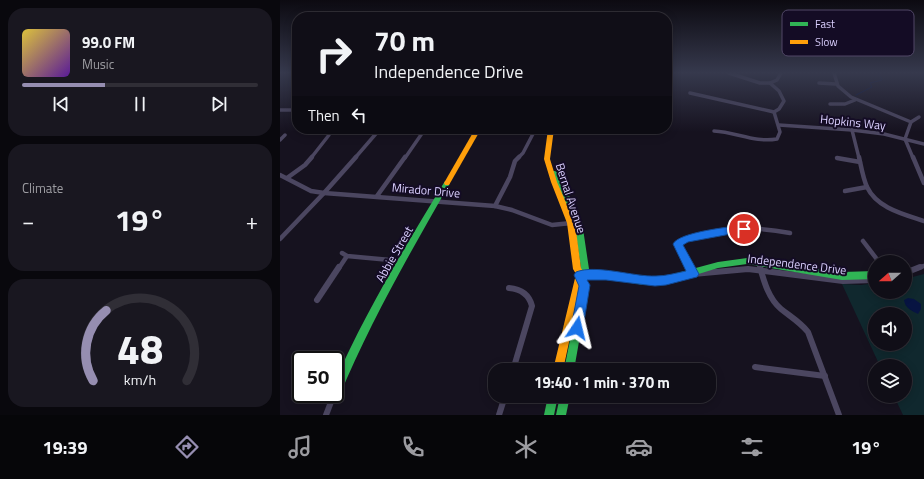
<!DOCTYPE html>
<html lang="en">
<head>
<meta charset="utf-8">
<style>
  body { margin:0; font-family:"Titillium Web",sans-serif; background:#191720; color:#f1f3f6; height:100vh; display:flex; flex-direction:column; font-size:15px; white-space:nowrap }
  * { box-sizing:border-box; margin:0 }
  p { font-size:13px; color:#9c9ca1 }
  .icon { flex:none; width:22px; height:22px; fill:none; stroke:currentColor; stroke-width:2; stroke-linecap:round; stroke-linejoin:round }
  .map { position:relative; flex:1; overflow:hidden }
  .panel { display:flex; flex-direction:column; gap:8px; padding:8px; background:#09080d; width:280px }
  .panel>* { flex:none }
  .banner { position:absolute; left:12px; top:12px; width:380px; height:122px; border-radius:16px; box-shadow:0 2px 10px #0003,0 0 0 1px #302e36; background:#100e17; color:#f1f3f6; overflow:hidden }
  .needle { width:26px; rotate:249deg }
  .buttons { position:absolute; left:588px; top:255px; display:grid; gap:8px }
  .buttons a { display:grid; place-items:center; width:44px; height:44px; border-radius:50%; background:#100e17; box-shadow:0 2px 10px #0003,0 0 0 1px #302e36; font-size:20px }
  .speed { position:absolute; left:12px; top:351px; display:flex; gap:8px; font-size:20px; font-weight:700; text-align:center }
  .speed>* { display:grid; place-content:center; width:52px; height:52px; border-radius:50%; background:#100e17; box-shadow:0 2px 10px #0003,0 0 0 1px #302e36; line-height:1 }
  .speed .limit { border:2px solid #111; border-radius:6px; background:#fff; color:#111 }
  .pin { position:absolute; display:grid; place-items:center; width:34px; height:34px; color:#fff; margin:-17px; border:2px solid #fff; border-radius:50%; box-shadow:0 1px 4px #0007 }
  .me { position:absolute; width:44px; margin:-22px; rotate:10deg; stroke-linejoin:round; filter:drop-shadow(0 0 3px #0008) }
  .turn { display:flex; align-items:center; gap:14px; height:84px; padding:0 16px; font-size:18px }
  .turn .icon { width:52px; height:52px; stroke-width:2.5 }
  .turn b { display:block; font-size:28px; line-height:34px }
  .then { display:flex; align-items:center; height:38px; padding:0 16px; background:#0003; gap:8px; font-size:15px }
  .big { font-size:30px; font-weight:700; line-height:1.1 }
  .panel .card { flex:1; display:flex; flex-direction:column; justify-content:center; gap:6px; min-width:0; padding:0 14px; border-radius:16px; background:#191720 }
  .panel .dial { align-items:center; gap:0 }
  .dial svg { height:104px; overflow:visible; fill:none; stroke:#302e36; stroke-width:7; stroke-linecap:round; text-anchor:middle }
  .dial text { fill:#f1f3f6; stroke:none }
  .song { display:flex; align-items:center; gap:12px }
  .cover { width:48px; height:48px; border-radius:6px; background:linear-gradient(135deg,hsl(50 70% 55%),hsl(270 70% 35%)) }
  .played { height:4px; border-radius:2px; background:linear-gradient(90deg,#968eb1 35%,#302e36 35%) }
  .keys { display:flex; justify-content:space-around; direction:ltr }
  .heat { display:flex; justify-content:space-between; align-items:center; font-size:22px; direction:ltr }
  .trip { position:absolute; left:208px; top:363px; width:228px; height:40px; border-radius:16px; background:#100e17; box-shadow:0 2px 10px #0003,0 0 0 1px #302e36; font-weight:700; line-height:40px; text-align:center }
  .dock { display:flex; height:64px; justify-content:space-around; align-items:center; background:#060609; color:#9c9ca1 }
  .dock .icon { width:28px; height:28px }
  .dock .on { color:#968eb1 }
  .dock b { font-size:18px; color:#f1f3f6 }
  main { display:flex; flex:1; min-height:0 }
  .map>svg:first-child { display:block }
  .green { fill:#10282e; fill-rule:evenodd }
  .water { fill:#071442 }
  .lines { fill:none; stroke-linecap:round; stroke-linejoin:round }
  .stream { stroke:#071442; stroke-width:1 }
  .street-far2 { stroke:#4b4660; stroke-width:3.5 }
  .street-far1 { stroke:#4b4660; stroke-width:4.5 }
  .street { stroke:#4b4660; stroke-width:6 }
  .fast { fill:#30b455; fill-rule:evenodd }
  .slow { fill:#ff9f0a; fill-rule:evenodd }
  .route { fill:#1a73e8; stroke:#114b97 }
  .labels { text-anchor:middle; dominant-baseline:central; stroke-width:4; stroke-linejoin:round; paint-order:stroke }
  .street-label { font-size:12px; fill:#dbd0ff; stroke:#140c25 }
  .key { fill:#140c25; stroke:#504766; stroke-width:1 }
  .key-label { font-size:11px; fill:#dbd0ff }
</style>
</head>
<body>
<main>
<section class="panel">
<div class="card">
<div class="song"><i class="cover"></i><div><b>99.0 FM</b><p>Music</p></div></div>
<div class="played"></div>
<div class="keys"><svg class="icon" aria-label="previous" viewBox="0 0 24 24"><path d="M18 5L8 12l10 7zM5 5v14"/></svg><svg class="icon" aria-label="pause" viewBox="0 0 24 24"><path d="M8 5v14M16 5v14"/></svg><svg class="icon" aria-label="next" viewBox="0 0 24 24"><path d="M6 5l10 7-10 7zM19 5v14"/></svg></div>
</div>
<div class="card"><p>Climate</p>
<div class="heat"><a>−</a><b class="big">19°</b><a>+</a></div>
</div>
<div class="card dial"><svg viewBox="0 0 100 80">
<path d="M14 69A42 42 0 1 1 86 69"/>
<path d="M14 69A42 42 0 0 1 24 15" stroke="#968eb1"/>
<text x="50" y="56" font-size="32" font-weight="700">48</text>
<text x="50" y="72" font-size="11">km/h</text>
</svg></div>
</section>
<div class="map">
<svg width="644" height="415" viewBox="0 0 644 415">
  <rect width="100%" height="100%" fill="#16121f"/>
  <path class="green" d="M644,274V415H623L614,396H625V366H600L562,284L581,285L595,283V292H625V279ZM595,314H625V344H595Z"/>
  <path class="water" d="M628,298L634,299L641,304V309L638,314C632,311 625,308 624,300Z"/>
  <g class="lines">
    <path class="stream" d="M576,95L592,87L590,83L602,80L598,73"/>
    <g class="street-far2">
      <path d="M449,73L480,83H490"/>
      <path d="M554,73L558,86L571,97L631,122"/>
      <path d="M539,83L556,84"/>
      <path d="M410,93L494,112"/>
      <path d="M550,104H565L575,100"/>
      <path d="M0,110H17"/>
      <path d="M499,125L572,130L604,134L644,144"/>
      <path d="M572,130L579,158"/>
      <path d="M434,131C456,132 475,143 497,139L500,132L494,112L499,109L504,101L499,91L490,83L497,80L501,73"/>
      <path d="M0,140L5,135"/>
      <path d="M31,158L49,135"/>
      <path d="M75,158L100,129"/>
      <path d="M125,158L145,129"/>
      <path d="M238,158L243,153L255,130"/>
      <path d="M633,158L625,139L631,122L639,117"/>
    </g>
    <g class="street-far1">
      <path d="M579,157C581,166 583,178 587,187C597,208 623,214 644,221"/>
      <path d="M633,157L644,183"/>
      <path d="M557,158L580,162"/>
      <path d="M0,175L31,191L44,193L215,206L232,210L272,225L291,223"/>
      <path d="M7,178L25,165L32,157"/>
      <path d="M565,191L587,187"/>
      <path d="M97,196L125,157"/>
      <path d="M215,206L230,177L235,161L239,157"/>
      <path d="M0,239L44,193L76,157"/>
      <path d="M583,241L599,262"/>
      <path d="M62,253L67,256L121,261"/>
      <path d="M478,262L480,268"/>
      <path d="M59,268L67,256"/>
      <path d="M410,268L398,244C432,225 473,226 510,233"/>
      <path d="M638,268L644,266"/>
    </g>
    <g class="street">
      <path d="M410,267L413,274L468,269L563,281L595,280"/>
      <path d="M480,267C484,282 489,299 501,309C511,317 520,322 528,332L559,415"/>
      <path d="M625,273L640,267"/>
      <path d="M229,288C241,289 249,294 252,306L233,370"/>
      <path d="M37,300L59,267"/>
      <path d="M475,367L545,376"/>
      <path d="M46,415L54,394"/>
      <path d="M219,415L225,396"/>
    </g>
    <g class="fast">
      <path d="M273,171H275L278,173L302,222L309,269L308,271H326L364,277L386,276L438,262L467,258L562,272L595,271V279L562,280L467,264L438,268L386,284L364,285L326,279H306L309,285L294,370H284L301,285L295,275L297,270L301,268L294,222L272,173Z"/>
      <path d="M165,181H169L170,183C130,253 90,322 59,397L55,398L51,397L50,394H55V381C86,311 125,247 165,181Z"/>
      <path d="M268,396H278L274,415H264Z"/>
      <path d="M280,396H290L286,415H276Z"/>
    </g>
    <g class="slow">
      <path d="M195,129H201L169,185H165L164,183Z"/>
      <path d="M268,129H274L270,159L277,182L295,223L301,268L304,273L283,370H273L296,274L293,269L287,223L271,182L264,159Z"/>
    </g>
  </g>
  <linearGradient id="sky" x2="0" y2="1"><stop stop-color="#0c0a11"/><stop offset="0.55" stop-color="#36394d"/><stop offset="1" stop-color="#36394d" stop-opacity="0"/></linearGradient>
  <rect width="644" height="132" fill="url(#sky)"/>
  <path class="route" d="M464,225L467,226L469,229L467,231L408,242L403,245L419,274L417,277L413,278L386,285L375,286L326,280H307L310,285L303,328L301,332L297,334L293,332L291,328L299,286L294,275L296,272C316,264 354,277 376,276C386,276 396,273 406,271L393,244C399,232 449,227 464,225Z"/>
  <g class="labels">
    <g class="street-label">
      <text transform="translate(573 122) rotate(6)">Hopkins Way</text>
      <text transform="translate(146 190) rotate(5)">Mirador Drive</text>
      <text transform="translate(291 198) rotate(72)">Bernal Avenue</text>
      <text transform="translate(114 254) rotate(-60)">Abbie Street</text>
      <text transform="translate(517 264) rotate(7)">Independence Drive</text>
    </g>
  </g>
  <rect x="502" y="10" width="132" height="46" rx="6" class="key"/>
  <rect x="510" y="22" width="18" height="4" fill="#30b455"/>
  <rect x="510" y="40" width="18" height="4" fill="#ff9f0a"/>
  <g class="key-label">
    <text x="535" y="28">Fast</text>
    <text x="535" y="46">Slow</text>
  </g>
</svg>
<div class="buttons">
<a><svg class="needle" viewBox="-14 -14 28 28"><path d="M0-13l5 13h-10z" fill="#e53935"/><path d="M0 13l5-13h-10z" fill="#9c9ca1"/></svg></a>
<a><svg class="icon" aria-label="sound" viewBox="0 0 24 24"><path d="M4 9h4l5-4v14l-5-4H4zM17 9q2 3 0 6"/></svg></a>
<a><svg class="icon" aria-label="layers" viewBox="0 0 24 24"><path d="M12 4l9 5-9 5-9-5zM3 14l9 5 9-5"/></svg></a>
</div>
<div class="speed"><div class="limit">50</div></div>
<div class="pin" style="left:464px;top:229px;background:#d93025"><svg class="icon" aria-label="arrive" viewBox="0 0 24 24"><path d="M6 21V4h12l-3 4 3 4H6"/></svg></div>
<svg class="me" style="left:297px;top:328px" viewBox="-20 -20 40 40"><path d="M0-17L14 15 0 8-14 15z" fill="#1a73e8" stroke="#fff" stroke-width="4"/></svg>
<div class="trip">19:40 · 1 min · 370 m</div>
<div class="banner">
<div class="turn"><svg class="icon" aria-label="right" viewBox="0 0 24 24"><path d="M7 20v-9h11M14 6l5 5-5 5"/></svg><div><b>70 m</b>Independence Drive</div></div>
<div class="then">Then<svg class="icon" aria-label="left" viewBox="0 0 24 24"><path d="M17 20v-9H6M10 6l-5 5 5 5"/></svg></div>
</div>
</div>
</main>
<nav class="dock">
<b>19:39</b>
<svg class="icon on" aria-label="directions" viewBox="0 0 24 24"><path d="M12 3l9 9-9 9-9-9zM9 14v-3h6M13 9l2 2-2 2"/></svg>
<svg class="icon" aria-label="music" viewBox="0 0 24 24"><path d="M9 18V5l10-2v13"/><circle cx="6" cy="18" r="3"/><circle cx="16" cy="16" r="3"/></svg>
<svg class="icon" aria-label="phone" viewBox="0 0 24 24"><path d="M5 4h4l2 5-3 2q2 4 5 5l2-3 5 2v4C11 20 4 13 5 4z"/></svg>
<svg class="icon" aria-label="climate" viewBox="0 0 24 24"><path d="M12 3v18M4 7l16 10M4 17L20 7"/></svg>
<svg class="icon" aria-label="car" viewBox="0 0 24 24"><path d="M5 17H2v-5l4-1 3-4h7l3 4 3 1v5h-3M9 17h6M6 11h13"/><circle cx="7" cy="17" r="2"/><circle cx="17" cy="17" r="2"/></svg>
<svg class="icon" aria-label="filters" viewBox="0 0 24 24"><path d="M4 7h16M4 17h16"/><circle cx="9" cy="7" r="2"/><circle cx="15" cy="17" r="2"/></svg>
<b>19°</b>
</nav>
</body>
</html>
